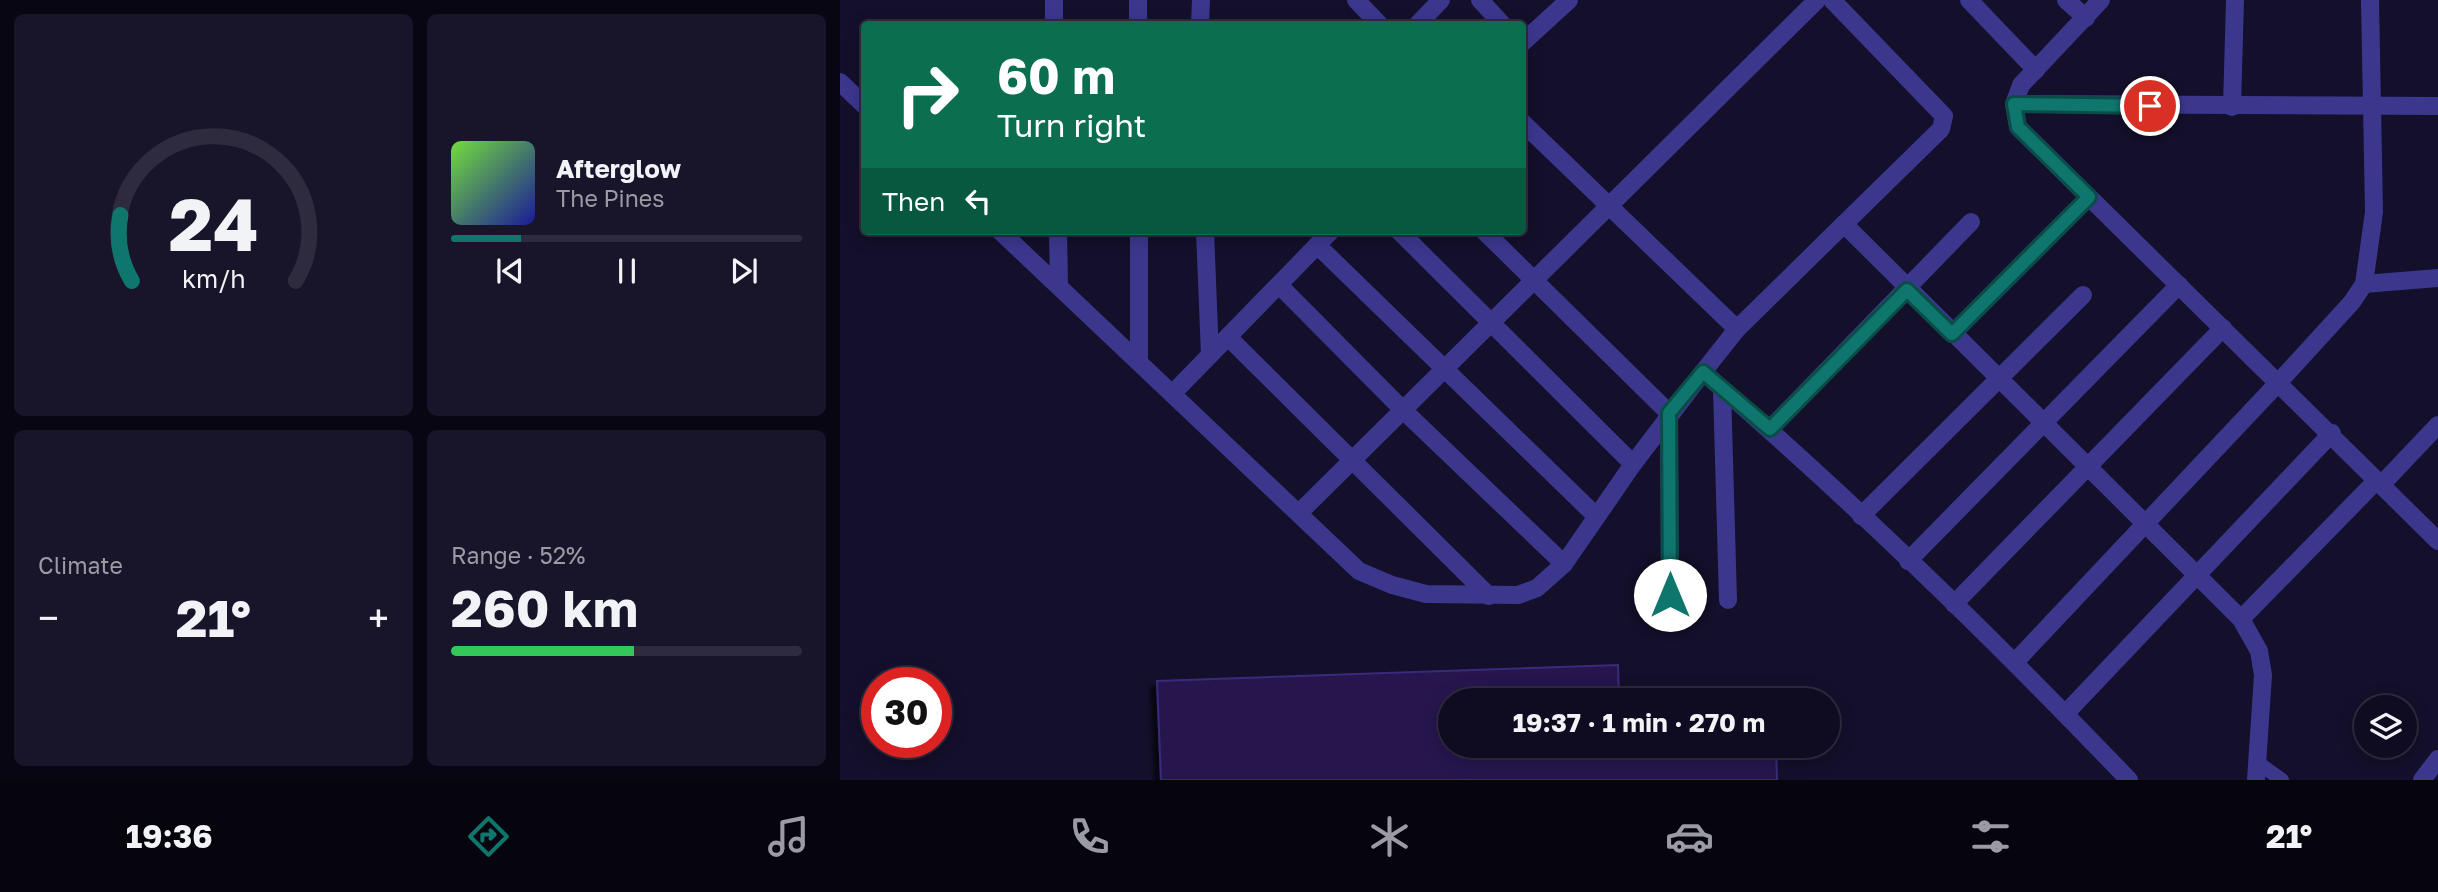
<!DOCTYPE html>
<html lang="en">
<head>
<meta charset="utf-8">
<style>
  body { margin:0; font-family:"Golos Text",sans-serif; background:#181429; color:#f1f3f6; height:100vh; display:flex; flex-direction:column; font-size:26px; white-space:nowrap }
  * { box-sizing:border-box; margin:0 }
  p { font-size:23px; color:#9b9ba5 }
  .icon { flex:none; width:38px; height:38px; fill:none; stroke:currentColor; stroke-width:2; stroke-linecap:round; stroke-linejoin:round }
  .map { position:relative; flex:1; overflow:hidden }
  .sheet { display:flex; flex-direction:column; gap:14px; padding:14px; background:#080612; width:840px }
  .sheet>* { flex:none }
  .top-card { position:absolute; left:21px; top:21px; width:665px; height:214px; border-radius:7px; box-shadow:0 4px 18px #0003,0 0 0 2px #2f2b3e; background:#0b6e4f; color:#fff; overflow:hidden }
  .buttons { position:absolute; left:1514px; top:695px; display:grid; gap:14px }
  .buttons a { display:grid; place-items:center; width:63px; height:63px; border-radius:50%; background:#0f0b20; box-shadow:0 4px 18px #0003,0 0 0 2px #2f2b3e; font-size:35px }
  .speed { position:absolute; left:21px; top:667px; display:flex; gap:14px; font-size:35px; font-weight:700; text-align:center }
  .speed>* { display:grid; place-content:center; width:91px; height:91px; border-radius:50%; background:#0f0b20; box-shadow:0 4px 18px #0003,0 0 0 2px #2f2b3e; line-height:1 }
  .speed .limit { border:10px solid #d22; background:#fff; color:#111 }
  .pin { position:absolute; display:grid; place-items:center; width:60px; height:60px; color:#fff; margin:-30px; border:4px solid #fff; border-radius:50%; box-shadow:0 2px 7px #0007 }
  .me { position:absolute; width:77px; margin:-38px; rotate:0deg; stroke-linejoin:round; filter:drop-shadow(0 0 5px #0008) }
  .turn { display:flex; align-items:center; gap:24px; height:147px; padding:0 21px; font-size:32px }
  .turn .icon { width:91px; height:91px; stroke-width:2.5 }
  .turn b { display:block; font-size:49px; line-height:60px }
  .then { display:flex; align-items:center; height:66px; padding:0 21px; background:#0003; gap:14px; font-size:26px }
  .big { font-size:52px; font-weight:700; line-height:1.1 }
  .sheet .widget { flex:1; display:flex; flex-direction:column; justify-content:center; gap:10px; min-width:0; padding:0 24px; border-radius:10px; background:#181429 }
  .sheet .dial { align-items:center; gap:0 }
  .dial svg { height:182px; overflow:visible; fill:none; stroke:#2f2b3e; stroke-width:7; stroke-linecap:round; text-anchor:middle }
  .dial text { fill:#f1f3f6; stroke:none }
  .song { display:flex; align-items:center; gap:21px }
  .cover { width:84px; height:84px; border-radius:10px; background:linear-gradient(135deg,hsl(100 70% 55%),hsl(240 70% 35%)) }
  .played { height:7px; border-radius:4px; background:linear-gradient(90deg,#0f766e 20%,#2f2b3e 20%) }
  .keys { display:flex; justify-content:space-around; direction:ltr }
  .heat { display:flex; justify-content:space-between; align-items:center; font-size:38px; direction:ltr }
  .charge { height:10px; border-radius:5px; background:linear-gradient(90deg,#34c759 52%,#2f2b3e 0) }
  .sheet .tiles { flex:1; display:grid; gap:14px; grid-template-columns:repeat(2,1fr) }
  .trip { position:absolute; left:598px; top:688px; width:402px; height:70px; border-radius:35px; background:#0f0b20; box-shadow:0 4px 18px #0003,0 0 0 2px #2f2b3e; font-weight:700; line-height:70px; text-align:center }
  .menu { display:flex; height:112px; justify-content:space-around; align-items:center; background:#06040d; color:#9b9ba5 }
  .menu .icon { width:49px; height:49px }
  .menu .active { color:#0f766e }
  .menu b { font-size:32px; color:#f1f3f6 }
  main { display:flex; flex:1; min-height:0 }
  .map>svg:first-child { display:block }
  .building { fill:#25194d; stroke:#3b2a7b; stroke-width:2; filter:url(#shadow) }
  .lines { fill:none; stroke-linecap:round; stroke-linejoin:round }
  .service { stroke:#3b378d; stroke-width:14 }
  .minor { stroke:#3b378d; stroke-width:18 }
  .route-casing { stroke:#0a4d48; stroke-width:18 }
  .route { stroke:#0f766e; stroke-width:12 }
</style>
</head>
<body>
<main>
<section class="sheet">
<div class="tiles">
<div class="widget dial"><svg viewBox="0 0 100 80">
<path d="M14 69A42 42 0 1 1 86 69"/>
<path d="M14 69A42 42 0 0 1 9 40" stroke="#0f766e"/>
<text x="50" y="56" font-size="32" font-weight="700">24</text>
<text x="50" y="72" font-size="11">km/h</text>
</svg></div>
<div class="widget">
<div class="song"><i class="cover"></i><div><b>Afterglow</b><p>The Pines</p></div></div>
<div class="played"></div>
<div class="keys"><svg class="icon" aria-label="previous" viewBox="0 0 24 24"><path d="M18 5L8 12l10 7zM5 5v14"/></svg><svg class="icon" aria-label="pause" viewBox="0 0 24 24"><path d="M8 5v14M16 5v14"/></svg><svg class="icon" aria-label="next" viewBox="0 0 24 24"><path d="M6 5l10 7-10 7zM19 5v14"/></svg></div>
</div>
<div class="widget"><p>Climate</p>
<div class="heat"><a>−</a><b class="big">21°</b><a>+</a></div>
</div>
<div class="widget"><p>Range · 52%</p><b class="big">260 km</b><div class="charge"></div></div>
</div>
</section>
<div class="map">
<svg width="1598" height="780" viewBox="0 0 1598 780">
  <defs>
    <filter id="shadow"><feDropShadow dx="-6" dy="6" stdDeviation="2" flood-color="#0009"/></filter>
  </defs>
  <rect width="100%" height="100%" fill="#140f2b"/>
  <path class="building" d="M778,665L779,700H611V746H936L937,780H321L317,681Z"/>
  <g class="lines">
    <path class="service" d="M1417,762L1442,780"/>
    <g class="minor">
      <path d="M298,0V24"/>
      <path d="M516,0L539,24"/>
      <path d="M640,0L662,24"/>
      <path d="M992,0L1104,116L1101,129L1004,224L1401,619L1419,651L1423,675L1416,780"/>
      <path d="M1129,0L1196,70"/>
      <path d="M1226,0L1246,18"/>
      <path d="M1261,0L1181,85L1174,104L1178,127L1598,541"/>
      <path d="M214,24V0"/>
      <path d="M360,24L361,0"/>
      <path d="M578,24L601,0"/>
      <path d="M682,43L729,0"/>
      <path d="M0,82L24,105"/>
      <path d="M1174,104L1598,106"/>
      <path d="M1392,107L1395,0"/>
      <path d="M682,122L897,329"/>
      <path d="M160,231L519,571L552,585L586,594L678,595L697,588L724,564L793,464L863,372C1012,500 1153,638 1289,780"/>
      <path d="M218,231L219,286"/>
      <path d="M299,231V361"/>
      <path d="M365,231L370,355"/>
      <path d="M559,231L793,464"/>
      <path d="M644,231L829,413L830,595"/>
      <path d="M477,245L755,515"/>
      <path d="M1524,284L1598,278"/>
      <path d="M439,285L563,410L724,564"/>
      <path d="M1112,334L1249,197"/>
      <path d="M388,337L649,596"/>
      <path d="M863,372L897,329L1004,224"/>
      <path d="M882,389L888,600"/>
      <path d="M333,393L491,231"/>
      <path d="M930,429L1131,222"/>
      <path d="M1542,484L1598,425"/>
      <path d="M459,513L977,0"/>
      <path d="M1021,516L1243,295"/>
      <path d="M1068,561L1339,285"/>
      <path d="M1114,604L1383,328"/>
      <path d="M1401,619L1537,480"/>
      <path d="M1175,662L1438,383L1512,302L1524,284L1534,212L1530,0"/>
      <path d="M1225,714L1492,433"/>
      <path d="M1582,780L1598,759"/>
    </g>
  </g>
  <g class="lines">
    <g class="route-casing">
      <path id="route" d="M830,595L829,413L863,372L930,429L1067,290L1112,334L1249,197L1178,127L1174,104L1310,106"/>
    </g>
    <use href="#route" class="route"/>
  </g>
</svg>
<div class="buttons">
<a><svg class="icon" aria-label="layers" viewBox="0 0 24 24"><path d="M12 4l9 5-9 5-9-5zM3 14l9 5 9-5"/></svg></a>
</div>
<div class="speed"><div class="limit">30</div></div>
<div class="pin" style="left:1310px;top:106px;background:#d93025"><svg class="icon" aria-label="arrive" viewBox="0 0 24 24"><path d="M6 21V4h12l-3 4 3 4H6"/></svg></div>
<svg class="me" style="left:830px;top:595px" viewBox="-20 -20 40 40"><circle r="19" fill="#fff"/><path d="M0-13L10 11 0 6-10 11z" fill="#0f766e"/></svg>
<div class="trip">19:37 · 1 min · 270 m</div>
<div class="top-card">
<div class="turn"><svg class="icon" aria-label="right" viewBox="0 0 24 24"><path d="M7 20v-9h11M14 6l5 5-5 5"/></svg><div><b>60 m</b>Turn right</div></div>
<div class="then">Then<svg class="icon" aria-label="left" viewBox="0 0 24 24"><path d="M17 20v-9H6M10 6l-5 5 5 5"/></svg></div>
</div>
</div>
</main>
<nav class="menu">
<b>19:36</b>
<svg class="icon active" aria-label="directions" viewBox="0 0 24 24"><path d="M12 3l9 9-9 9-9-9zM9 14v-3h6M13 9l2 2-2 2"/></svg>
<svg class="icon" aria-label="music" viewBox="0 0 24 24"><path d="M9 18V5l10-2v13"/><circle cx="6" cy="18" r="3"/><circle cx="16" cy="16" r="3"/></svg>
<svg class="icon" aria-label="phone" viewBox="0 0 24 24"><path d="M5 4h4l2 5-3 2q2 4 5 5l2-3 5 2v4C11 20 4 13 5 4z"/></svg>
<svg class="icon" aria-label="climate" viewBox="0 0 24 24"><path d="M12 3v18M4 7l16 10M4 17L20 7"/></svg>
<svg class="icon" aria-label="car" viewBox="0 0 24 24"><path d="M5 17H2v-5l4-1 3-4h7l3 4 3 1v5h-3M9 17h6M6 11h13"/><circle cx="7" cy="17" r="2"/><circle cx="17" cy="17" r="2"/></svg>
<svg class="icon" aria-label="filters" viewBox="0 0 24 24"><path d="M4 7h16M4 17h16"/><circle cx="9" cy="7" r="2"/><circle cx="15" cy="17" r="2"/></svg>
<b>21°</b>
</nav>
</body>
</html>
